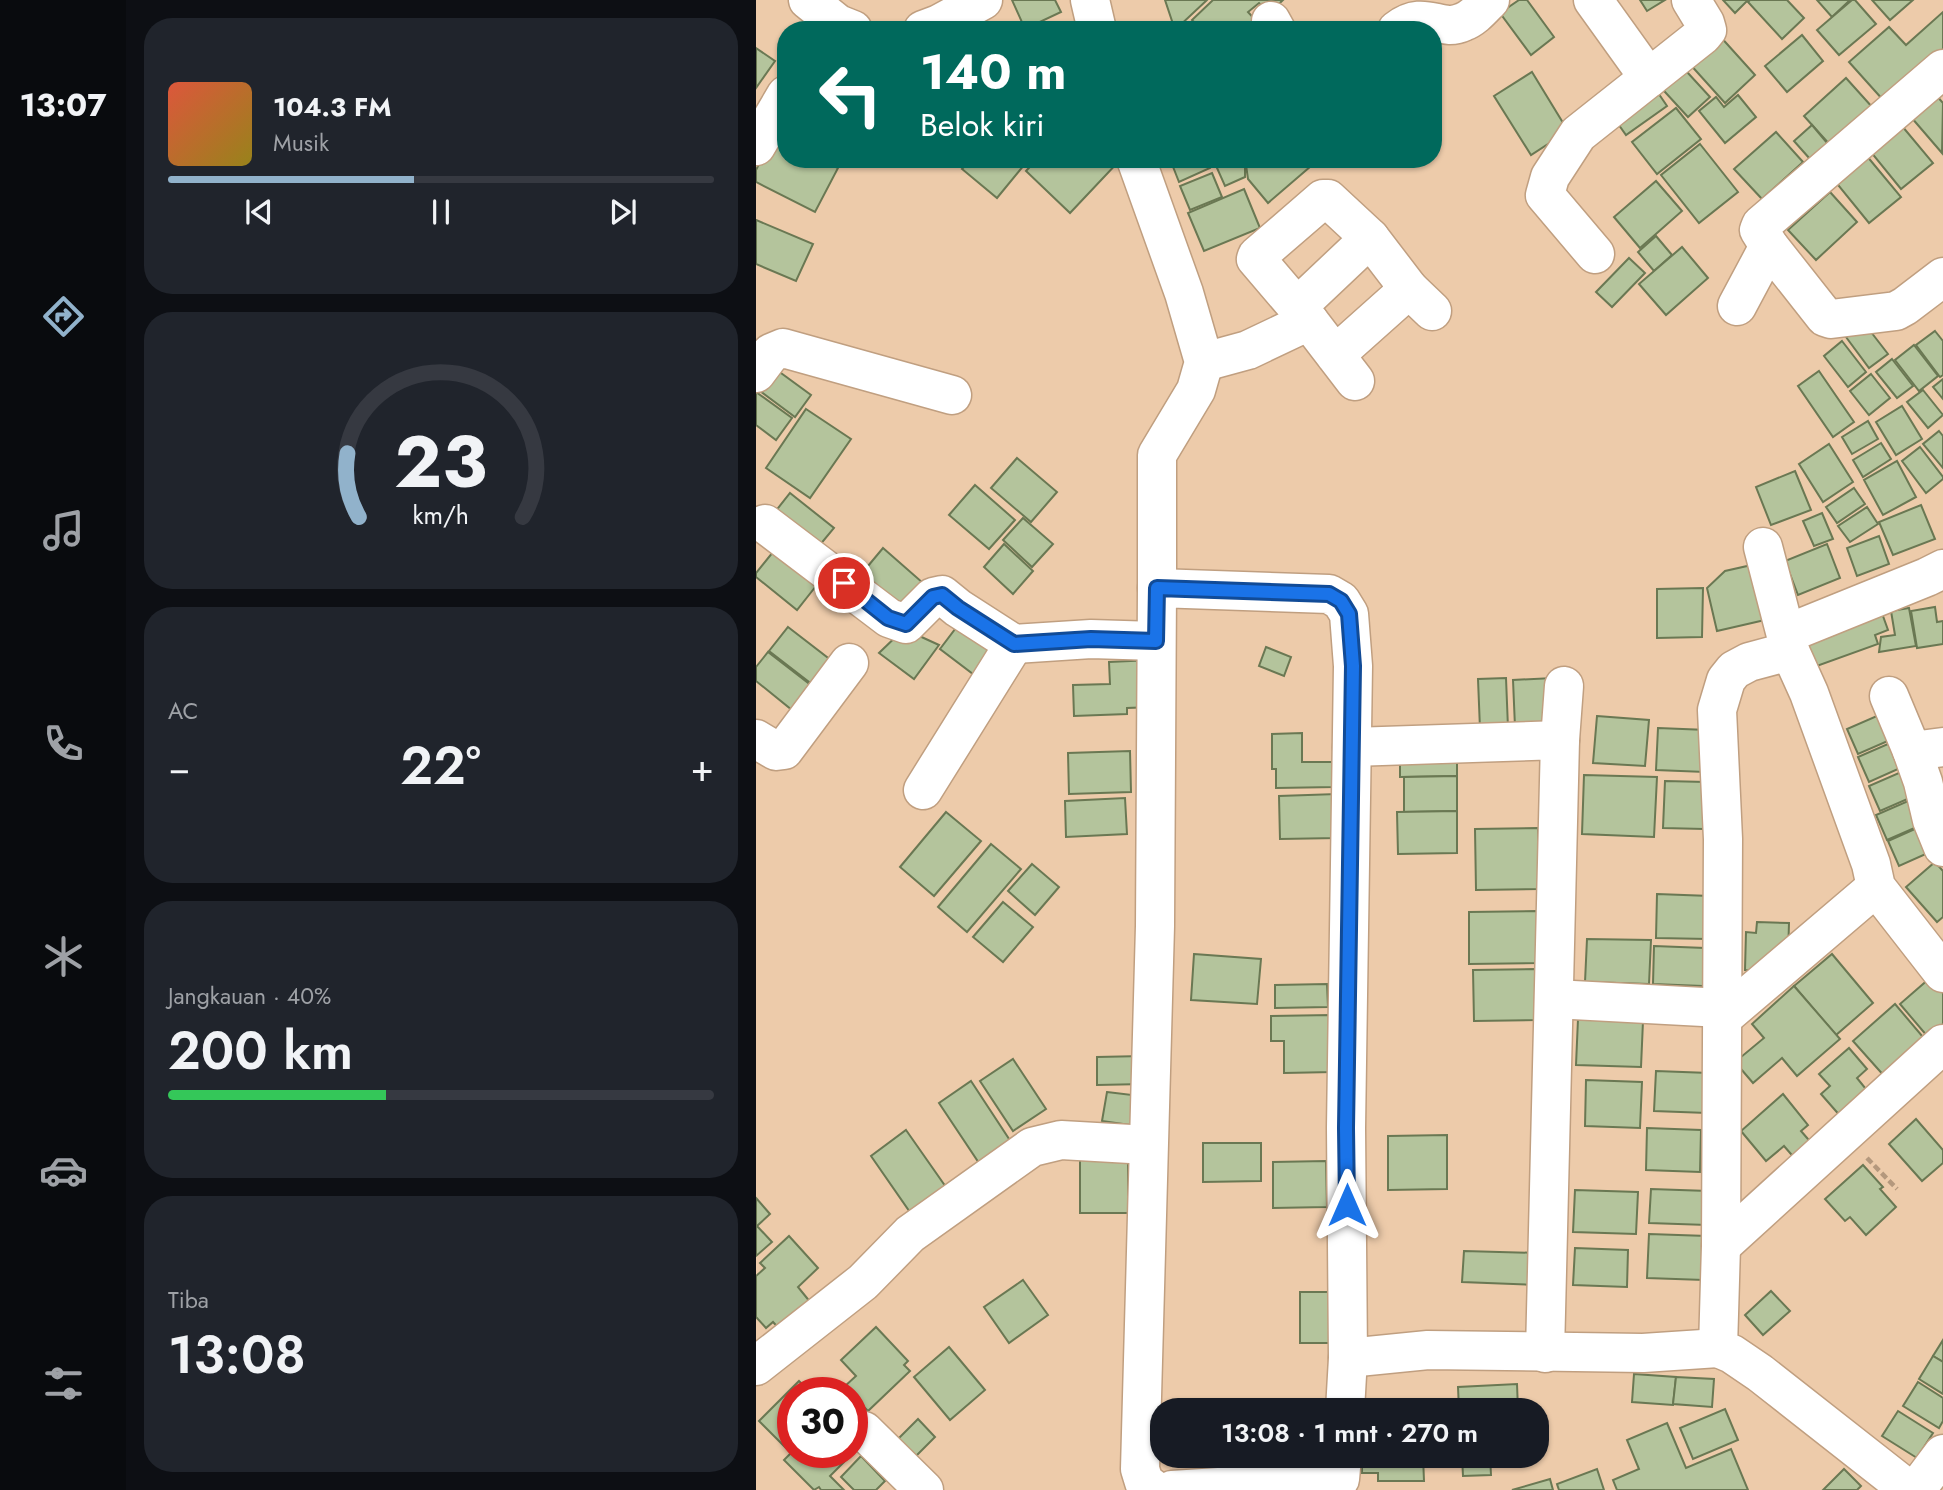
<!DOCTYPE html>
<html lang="id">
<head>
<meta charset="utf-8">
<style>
  body { margin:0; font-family:Jost,sans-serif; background:#20242c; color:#f1f3f6; height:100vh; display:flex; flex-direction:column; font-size:26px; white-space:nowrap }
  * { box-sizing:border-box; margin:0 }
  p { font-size:23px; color:#9ea1a6 }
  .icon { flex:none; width:38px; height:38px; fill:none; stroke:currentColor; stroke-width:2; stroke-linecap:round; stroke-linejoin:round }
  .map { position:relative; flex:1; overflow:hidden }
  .side { display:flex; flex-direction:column; gap:18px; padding:18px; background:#0d0f14; width:630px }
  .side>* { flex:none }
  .hud { position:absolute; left:21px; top:21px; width:665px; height:147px; border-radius:28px; box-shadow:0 2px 5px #0004; background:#00695c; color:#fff; overflow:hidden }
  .speed { position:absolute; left:21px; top:1377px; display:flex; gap:14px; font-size:35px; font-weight:700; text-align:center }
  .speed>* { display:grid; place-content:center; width:91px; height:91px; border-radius:50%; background:#171b24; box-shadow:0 2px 5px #0004; line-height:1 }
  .speed .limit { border:10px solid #d22; background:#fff; color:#111 }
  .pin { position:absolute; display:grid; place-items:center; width:60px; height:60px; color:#fff; margin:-30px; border:4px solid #fff; border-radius:50%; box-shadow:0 2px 7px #0007 }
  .me { position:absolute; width:77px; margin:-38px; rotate:0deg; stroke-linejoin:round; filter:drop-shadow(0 0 5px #0008) }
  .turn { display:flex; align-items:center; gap:24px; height:147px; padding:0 28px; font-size:32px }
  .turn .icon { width:91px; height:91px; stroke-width:2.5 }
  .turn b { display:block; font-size:49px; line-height:60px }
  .big { font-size:52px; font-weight:600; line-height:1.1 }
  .side .card { flex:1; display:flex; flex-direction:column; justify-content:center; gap:10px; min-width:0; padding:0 24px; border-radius:28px; background:#20242c }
  .side .dial { align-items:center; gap:0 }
  .dial svg { height:182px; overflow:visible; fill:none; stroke:#363941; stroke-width:7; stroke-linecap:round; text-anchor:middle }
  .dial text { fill:#f1f3f6; stroke:none }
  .song { display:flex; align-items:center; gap:21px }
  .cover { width:84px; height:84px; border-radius:10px; background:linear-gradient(135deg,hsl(10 70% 55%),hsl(50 70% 35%)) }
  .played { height:7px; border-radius:4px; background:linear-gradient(90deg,#91b2cb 45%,#363941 45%) }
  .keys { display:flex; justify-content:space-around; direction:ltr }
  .heat { display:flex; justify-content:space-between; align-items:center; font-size:38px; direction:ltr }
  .charge { height:10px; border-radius:5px; background:linear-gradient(90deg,#34c759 40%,#363941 0) }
  .trip { position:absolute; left:394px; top:1398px; width:399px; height:70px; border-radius:28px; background:#171b24; box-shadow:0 2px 5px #0004; font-weight:600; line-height:70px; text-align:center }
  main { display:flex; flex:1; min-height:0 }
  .tabs { display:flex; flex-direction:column; width:126px; justify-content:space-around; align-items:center; background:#090b0e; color:#9ea1a6 }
  .tabs .icon { width:49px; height:49px }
  .tabs .on { color:#91b2cb }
  .tabs b { font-size:32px; color:#f1f3f6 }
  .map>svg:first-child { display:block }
  .building { fill:#b4c49c; stroke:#6a7853; stroke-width:2 }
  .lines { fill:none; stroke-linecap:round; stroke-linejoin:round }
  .minor-casing { stroke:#c09f80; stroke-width:41 }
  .path { stroke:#b4987d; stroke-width:4.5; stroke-dasharray:7 3.5; stroke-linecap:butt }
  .minor { stroke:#fff; stroke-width:38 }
  .route-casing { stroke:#114b97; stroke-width:18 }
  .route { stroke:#1a73e8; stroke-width:12 }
</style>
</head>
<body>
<main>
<nav class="tabs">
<b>13:07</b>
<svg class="icon on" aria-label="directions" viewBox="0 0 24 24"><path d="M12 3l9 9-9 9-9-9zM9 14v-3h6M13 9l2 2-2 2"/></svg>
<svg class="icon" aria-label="music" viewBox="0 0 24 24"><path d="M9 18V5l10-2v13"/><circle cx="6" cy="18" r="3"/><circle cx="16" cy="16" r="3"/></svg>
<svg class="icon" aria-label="phone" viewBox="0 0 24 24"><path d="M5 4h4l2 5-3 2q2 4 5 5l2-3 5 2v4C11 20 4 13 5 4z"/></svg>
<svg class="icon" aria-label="climate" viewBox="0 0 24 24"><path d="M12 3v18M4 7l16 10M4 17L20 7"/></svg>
<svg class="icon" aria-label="car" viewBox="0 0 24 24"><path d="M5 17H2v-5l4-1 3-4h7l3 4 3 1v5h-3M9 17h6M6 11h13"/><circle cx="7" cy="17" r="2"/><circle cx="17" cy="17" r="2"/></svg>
<svg class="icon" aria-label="filters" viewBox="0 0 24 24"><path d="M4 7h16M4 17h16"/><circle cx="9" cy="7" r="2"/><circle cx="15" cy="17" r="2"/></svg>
</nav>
<section class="side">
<div class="card">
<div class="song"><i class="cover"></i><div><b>104.3 FM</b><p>Musik</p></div></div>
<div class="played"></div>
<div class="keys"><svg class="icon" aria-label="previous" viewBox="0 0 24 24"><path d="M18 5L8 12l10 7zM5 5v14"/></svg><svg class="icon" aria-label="pause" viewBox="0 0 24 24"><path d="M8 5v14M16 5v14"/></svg><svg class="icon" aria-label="next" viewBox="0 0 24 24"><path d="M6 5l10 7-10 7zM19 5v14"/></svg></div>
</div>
<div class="card dial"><svg viewBox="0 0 100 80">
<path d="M14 69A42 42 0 1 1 86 69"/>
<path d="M14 69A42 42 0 0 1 9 41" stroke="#91b2cb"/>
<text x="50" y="56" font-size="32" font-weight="700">23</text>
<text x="50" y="72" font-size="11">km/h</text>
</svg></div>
<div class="card"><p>AC</p>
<div class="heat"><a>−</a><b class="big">22°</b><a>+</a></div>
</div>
<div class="card"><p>Jangkauan · 40%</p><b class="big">200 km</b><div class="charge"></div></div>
<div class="card"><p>Tiba</p><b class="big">13:08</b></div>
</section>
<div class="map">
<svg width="1187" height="1490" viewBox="0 0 1187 1490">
  <rect width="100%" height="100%" fill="#edcbaa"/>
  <g class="building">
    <path d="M256,0H299L305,12L269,29Z"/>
    <path d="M409,0H451L419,30Z"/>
    <path d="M457,0H527L513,13L503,3L492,12L504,25L498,30H446L436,20Z"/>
    <path d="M763,0H771L798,37L775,55L744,13Z"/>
    <path d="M884,0H909L891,11Z"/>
    <path d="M967,0H992L979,13Z"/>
    <path d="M994,0H1031L1048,18L1026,39L992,2Z"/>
    <path d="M1061,0H1094L1076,17Z"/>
    <path d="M1096,0H1099L1120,24L1083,55L1061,30Z"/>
    <path d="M1116,0H1157L1134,20Z"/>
    <path d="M1187,12V49L1128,101L1093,62L1133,27L1150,45Z"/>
    <path d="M962,34L999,75L969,103L932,62Z"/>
    <path d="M1046,35L1067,61L1031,92L1009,66Z"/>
    <path d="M0,48L19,61L0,88Z"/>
    <path d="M920,60L954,97L932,117L898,80Z"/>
    <path d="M776,72L812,131L775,155L738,96Z"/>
    <path d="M1090,78L1117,108L1075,146L1048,116Z"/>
    <path d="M894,81L911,106L870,135L853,111Z"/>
    <path d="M982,95L1000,117L969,143L943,111L960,97L968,107Z"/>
    <path d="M1180,95L1187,103L1186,153L1155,117Z"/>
    <path d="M920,108L945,139L901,174L876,142Z"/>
    <path d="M26,119L30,121V159H64L82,168L59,212L0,182V170Z"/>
    <path d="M1141,120L1177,163L1145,189L1110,146Z"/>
    <path d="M1056,125L1072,144L1054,159L1038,141Z"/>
    <path d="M1020,132L1047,162L1006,199L978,169Z"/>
    <path d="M944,144L982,192L943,223L905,175Z"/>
    <path d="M1110,155L1145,197L1113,223L1078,180Z"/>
    <path d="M215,159H230L237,166L243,159H273L241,198L206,169Z"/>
    <path d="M281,159H365L314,213L270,171Z"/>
    <path d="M414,159H451L454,168L423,182Z"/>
    <path d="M457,159H489V177L469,186Z"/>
    <path d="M498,159H562V160L512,203L492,179L490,165Z"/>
    <path d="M456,173L466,197L434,210L424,186Z"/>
    <path d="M900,181L926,211L884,248L858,217Z"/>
    <path d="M488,189L504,228L448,251L432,213Z"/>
    <path d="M1074,192L1101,222L1060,260L1032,230Z"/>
    <path d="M0,220L57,244L40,281L0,264Z"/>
    <path d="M900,236L916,255L898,271L882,252Z"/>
    <path d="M926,247L952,278L910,315L883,284Z"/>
    <path d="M873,258L889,273L856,307L840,292Z"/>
    <path d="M1108,323L1132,354L1113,368L1090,337Z"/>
    <path d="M1179,331L1187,341V375L1184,377L1160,345Z"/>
    <path d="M1086,341L1110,372L1092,387L1068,356Z"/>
    <path d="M1158,345L1182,376L1163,391L1139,360Z"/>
    <path d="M1136,359L1157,386L1141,398L1120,372Z"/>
    <path d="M14,365L55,395L39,417L0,388Z"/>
    <path d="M1063,371L1098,422L1077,437L1042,386Z"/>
    <path d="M1115,374L1134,398L1113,415L1094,391Z"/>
    <path d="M1187,379V399L1177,387Z"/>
    <path d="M1167,390L1187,415L1172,428L1151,402Z"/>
    <path d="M0,392L36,418L20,440L0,425Z"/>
    <path d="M1146,406L1166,439L1140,455L1120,422Z"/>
    <path d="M50,409L95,439L54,498L10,468Z"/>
    <path d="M1112,421L1122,439L1096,454L1086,437Z"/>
    <path d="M1183,431L1187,436V468L1167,444Z"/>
    <path d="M1125,443L1135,459L1107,477L1097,460Z"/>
    <path d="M1073,444L1097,482L1067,502L1043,464Z"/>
    <path d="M1164,447L1187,477V479L1170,493L1146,461Z"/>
    <path d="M261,458L301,492L275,522L235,488Z"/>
    <path d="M1141,461L1160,497L1127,515L1108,480Z"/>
    <path d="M1039,471L1055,510L1015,525L1000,487Z"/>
    <path d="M219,485L259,520L233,549L193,515Z"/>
    <path d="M1098,488L1109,504L1081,523L1070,507Z"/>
    <path d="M34,493L78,528L58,552L15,517Z"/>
    <path d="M1165,505L1179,539L1137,555L1123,522Z"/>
    <path d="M1111,507L1122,524L1094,542L1082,526Z"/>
    <path d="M1066,513L1077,539L1058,546L1047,521Z"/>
    <path d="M267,518L297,544L276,567L247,540Z"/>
    <path d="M1123,536L1133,564L1101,576L1091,548Z"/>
    <path d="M248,544L277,571L257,594L228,567Z"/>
    <path d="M1071,544L1084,578L1042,595L1029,561Z"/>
    <path d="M127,548L167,583L141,612L102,578Z"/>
    <path d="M17,552L60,586L41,610L0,577V573Z"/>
    <path d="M1009,562L1022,617L961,631L951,588L969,571Z"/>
    <path d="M947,588L946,637L901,638V589Z"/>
    <path d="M1123,605L1132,630L1119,635L1122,644L1058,667L1045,633Z"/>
    <path d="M1179,607L1181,622L1187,621V644L1161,648L1155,611Z"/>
    <path d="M1153,608L1160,646L1123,652L1125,637L1139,635L1135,611Z"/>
    <path d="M206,620L239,645L217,674L184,649Z"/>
    <path d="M32,627L76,661L57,685L13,651Z"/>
    <path d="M148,629L183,645L158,679L123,653Z"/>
    <path d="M510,647L535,657L528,676L503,666Z"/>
    <path d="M12,652L56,686L36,710L0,681V667Z"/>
    <path d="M396,660L398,707L371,708V714L318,716L317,685L354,684L353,662Z"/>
    <path d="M750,678L752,728L724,729L722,679Z"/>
    <path d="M797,678L800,725L759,727L757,680Z"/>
    <path d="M1130,712L1141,737L1102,754L1091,729Z"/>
    <path d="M841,716L893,720L889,766L837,763Z"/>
    <path d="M902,728L951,730L949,772L900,770Z"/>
    <path d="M546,733V762H579V787L520,788V769H516V734Z"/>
    <path d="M1141,740L1151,765L1113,782L1102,757Z"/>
    <path d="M374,751L375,792L313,794L312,753Z"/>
    <path d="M644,751H701V776L644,777Z"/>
    <path d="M1152,769L1163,794L1124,811L1113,786Z"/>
    <path d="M828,775L901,777L898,837L826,834Z"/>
    <path d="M701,776V811L648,812V777Z"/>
    <path d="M909,781L950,782L948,829L907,828Z"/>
    <path d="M581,794L582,838L524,839L523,796Z"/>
    <path d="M369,798L371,834L310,837L309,801Z"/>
    <path d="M1159,798L1170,823L1131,840L1120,815Z"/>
    <path d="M701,811V853L642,854L641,812Z"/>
    <path d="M190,812L225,841L178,896L144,867Z"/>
    <path d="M1170,824L1181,849L1143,866L1132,841Z"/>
    <path d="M782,828L783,889L720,890L719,829Z"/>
    <path d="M235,844L265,869L211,932L182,907Z"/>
    <path d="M1179,862L1187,871V917L1181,922L1150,887Z"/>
    <path d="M276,864L303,887L279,915L252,891Z"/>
    <path d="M901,894L954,896L952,939L900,938Z"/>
    <path d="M247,902L277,927L247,962L217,937Z"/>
    <path d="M781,911L782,963L713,964V912Z"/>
    <path d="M1001,922L1033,923L1032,956L1013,971L989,970L990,932L1000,933Z"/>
    <path d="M831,939L895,940L893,984L829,982Z"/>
    <path d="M898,946L949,948L947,986L897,984Z"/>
    <path d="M438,954L505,959L501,1004L435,1000Z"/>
    <path d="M1076,954L1117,1003L1080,1035L1038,986Z"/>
    <path d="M780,969L781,1020L718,1021L717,970Z"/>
    <path d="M1174,978L1187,993V1024L1172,1037L1144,1004Z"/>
    <path d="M571,984L572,1007L519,1008V985Z"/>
    <path d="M1038,986L1084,1039L1041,1076L1026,1058L997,1083L979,1062L1008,1038L996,1024Z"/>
    <path d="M1139,1004L1172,1043L1130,1078L1097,1041Z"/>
    <path d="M575,1015L577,1072L528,1073V1041H515V1016Z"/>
    <path d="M822,1019L887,1021L885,1067L820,1065Z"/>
    <path d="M1093,1048L1111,1069L1101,1078L1114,1094L1086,1118L1065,1094L1074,1086L1063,1074Z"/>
    <path d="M387,1056L388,1084L341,1085V1057Z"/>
    <path d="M257,1059L290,1109L257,1131L224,1081Z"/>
    <path d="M900,1071L953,1073L951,1113L898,1111Z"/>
    <path d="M830,1080L886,1082L884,1128L829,1126Z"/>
    <path d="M215,1081L257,1145L225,1166L183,1103Z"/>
    <path d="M351,1092L393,1097L388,1127L346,1121Z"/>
    <path d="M1027,1094L1052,1125L1045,1131L1058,1146L1041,1161L1028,1146L1010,1161L985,1131Z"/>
    <path d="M1160,1119L1187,1150V1163L1166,1181L1133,1144Z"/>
    <path d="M891,1128L945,1130L944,1172L890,1170Z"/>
    <path d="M150,1130L192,1190L156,1215L115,1156Z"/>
    <path d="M691,1135V1189L632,1190V1136Z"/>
    <path d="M447,1143H505V1181L447,1182Z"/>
    <path d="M324,1153L372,1154V1213H324Z"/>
    <path d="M570,1161L571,1207L517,1208V1162Z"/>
    <path d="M1107,1165L1127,1187L1124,1189L1140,1207L1110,1235L1094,1217L1089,1221L1069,1199Z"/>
    <path d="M895,1189L952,1191L951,1225L893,1223Z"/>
    <path d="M819,1190L882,1192L880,1234L817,1232Z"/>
    <path d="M0,1198L14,1214L1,1226L16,1242L0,1256Z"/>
    <path d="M893,1234L951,1236L948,1280L891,1278Z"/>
    <path d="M33,1236L62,1268L42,1287L59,1308L29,1335L17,1322L10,1328L0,1317V1276L9,1268L4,1263Z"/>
    <path d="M819,1248L872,1250L871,1287L817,1285Z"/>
    <path d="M708,1251L782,1253L781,1285L706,1282Z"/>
    <path d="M267,1280L292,1315L253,1343L228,1307Z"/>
    <path d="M1015,1291L1034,1311L1007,1335L989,1315Z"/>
    <path d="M544,1292H575L576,1343H544Z"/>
    <path d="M120,1327L152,1361L148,1365L154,1371L112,1411L88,1387L100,1376L85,1360Z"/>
    <path d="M1187,1340V1362L1177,1356Z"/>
    <path d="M193,1347L229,1390L194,1420L158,1377Z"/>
    <path d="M1177,1356L1187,1362V1394L1163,1379Z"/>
    <path d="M878,1374L920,1377L917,1405L876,1402Z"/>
    <path d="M920,1377L958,1379L956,1407L917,1404Z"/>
    <path d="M43,1381L55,1393H37V1452H96V1424L111,1439L74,1476L88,1490H65L63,1487L58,1490L28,1460L35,1453L3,1421Z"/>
    <path d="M1162,1382L1187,1398V1421L1183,1428L1147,1406Z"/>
    <path d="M761,1384L762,1410H703L702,1387Z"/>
    <path d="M969,1409L982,1440L937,1459L924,1428Z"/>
    <path d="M1142,1411L1177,1433L1161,1458L1126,1436Z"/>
    <path d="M162,1419L179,1437L153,1463L135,1446Z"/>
    <path d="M911,1423L930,1468L975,1449L992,1490H861L857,1480L883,1469L871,1440Z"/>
    <path d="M105,1456L129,1481L120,1490H98L85,1477Z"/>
    <path d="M419,1456H486V1463H478V1472H444V1464H419Z"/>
    <path d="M606,1456H667L668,1481H622V1473H606Z"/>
    <path d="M706,1456H734L735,1475L707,1476Z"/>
    <path d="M841,1469L848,1490H803L801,1484Z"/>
    <path d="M1088,1469L1105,1486L1101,1490H1067Z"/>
    <path d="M794,1479L797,1490H756Z"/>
  </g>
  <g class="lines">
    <g class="minor-casing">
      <g id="minor">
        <path d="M52,0L82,24L97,30"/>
        <path d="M334,0L341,30"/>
        <path d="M837,0L893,78"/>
        <path d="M515,21L520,30"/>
        <path d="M167,30L183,24L227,0"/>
        <path d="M641,30C669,8 684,33 707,22C718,18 726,8 734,0"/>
        <path d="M1187,69L1005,225L1003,230L1013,246L1069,317L1075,319L1140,311L1149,306L1187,277"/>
        <path d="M0,146L30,95"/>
        <path d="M380,159L428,293L448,362L440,390L401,455V588"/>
        <path d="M839,254L789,195L794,177L822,134L947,35L951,30L949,23L935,0"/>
        <path d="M653,289L676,311"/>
        <path d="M981,306L1013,246"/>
        <path d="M541,307L614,238"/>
        <path d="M579,355L653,289L614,238L572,199H567L501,256L500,259L553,321L599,381"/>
        <path d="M448,362L492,350L553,321"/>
        <path d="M0,373L15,353L27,348L196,395"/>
        <path d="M9,524L133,618L150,624L177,597L186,595L202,608L258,644L335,639L400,641"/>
        <path d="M1007,547L1034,651L1053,693L1115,864L1120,887L1187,973"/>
        <path d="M1030,634L1171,577L1187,569"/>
        <path d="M1034,651L993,662L978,670L970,680L961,710L967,839L965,1246L962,1348L976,1354L1004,1373L1153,1490"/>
        <path d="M1133,696L1156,751L1167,782L1176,820L1187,847"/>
        <path d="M0,739L20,751L28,750L93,663"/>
        <path d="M804,740L808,686"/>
        <path d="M596,747L804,740L789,1353"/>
        <path d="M1156,751L1187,747"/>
        <path d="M167,790L258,644"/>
        <path d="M798,999L966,1008"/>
        <path d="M965,1019L1120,887"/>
        <path d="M965,1246L1187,1044"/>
        <path d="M0,1366L107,1282L154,1234L276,1147L305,1140L392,1145"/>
        <path d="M589,1410L592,1358"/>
        <path d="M108,1431L168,1490"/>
        <path d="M399,1490L388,1482L384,1469L399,926L401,588L573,594L585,601L593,614L597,666L590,1128L592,1358L672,1350L887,1353L962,1348"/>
        <path d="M416,1490L584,1479L586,1456"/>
        <path d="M1160,1490L1187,1454"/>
      </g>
    </g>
    <path class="path" d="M1111,1158L1141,1189"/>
    <use href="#minor" class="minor"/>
  </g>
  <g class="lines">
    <g class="route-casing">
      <path id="route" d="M88,583L132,618L150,624L177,597L186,595L202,608L258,644L335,639L400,641L401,588L573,594L585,601L593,614L597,666L590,1128L591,1205"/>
    </g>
    <use href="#route" class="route"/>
  </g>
</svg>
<div class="speed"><div class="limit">30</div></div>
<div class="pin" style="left:88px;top:583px;background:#d93025"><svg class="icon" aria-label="arrive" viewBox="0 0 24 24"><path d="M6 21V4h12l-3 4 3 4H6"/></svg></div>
<svg class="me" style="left:591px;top:1205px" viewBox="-20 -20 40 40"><path d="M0-17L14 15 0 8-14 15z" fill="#1a73e8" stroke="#fff" stroke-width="4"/></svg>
<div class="trip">13:08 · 1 mnt · 270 m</div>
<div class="hud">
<div class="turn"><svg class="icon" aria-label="left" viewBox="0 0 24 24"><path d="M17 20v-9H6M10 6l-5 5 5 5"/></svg><div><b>140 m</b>Belok kiri</div></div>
</div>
</div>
</main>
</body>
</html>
